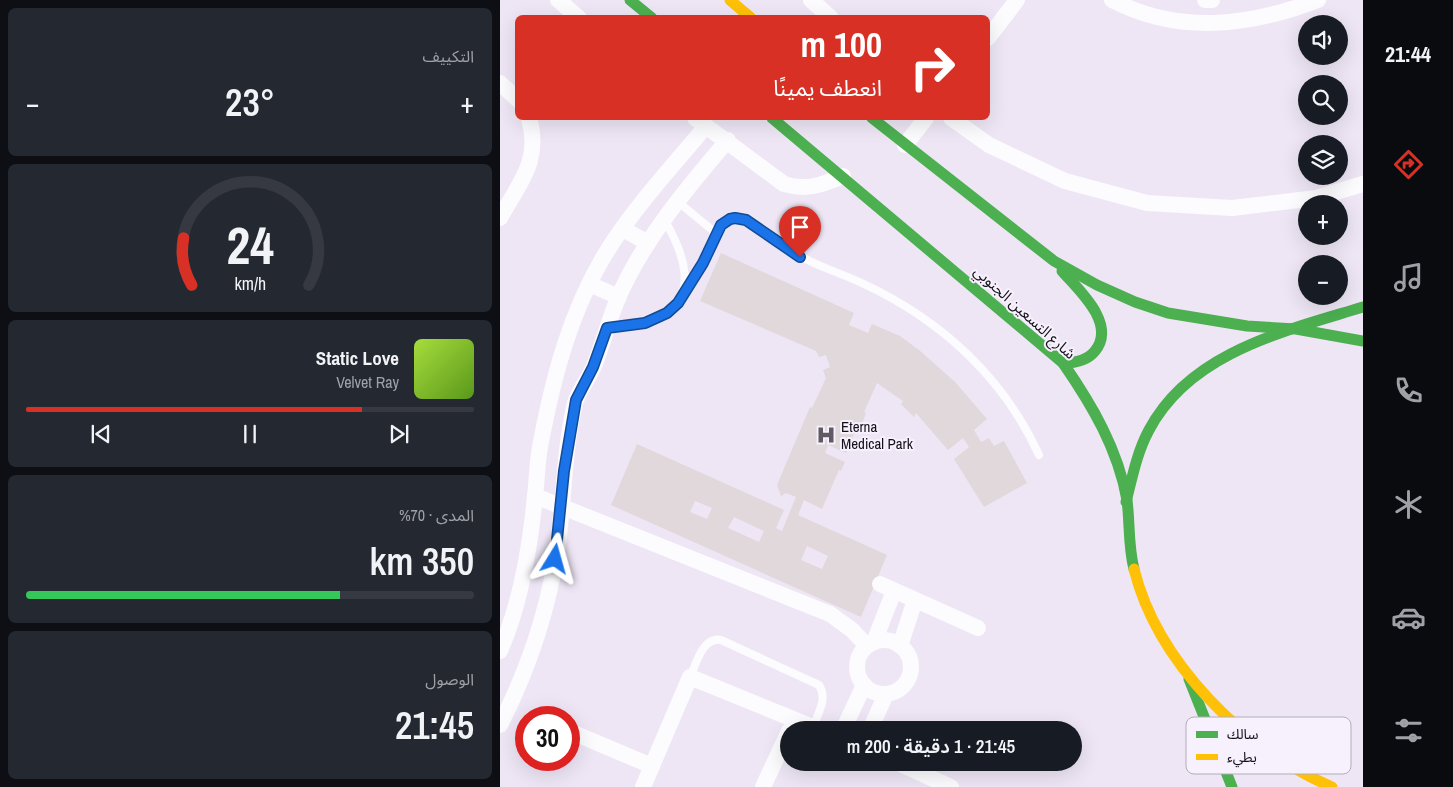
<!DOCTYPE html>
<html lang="ar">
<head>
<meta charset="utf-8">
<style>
  body { margin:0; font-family:"Archivo Narrow","Noto Sans Arabic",sans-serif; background:#242831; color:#f1f3f6; direction:rtl; height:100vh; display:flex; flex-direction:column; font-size:19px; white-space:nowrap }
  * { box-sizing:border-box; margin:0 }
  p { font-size:16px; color:#9ea1a6 }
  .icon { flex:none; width:28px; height:28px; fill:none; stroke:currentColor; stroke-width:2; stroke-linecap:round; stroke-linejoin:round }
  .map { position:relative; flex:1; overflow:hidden; direction:ltr }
  .sheet { display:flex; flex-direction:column; gap:8px; padding:8px; background:#0d0f14; width:500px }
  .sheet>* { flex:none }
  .guide { position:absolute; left:15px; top:15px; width:475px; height:105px; border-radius:8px; box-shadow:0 5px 20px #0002; direction:rtl; background:#d93025; color:#fff; overflow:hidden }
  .buttons { position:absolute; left:798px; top:15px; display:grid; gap:10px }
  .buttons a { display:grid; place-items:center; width:50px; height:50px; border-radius:50%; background:#171b24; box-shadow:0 5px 20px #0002; font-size:25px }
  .speed { position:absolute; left:15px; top:706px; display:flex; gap:10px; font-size:25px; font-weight:700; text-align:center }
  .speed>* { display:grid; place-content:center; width:65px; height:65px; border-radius:50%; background:#171b24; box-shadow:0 5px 20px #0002; line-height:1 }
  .speed .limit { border:8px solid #d22; background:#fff; color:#111 }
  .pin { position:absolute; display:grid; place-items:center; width:42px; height:42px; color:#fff; margin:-51px -21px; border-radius:50% 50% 50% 0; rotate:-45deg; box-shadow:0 0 5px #0007 }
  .pin .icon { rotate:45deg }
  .me { position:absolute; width:55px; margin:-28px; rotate:8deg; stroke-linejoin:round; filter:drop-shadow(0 0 4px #0008) }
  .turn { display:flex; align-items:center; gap:18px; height:105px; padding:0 25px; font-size:22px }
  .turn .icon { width:65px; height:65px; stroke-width:2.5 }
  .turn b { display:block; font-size:35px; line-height:42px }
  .big { font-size:38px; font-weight:600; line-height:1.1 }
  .sheet .tile { flex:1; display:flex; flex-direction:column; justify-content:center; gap:8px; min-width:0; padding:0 18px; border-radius:8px; background:#242831 }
  .sheet .dial { align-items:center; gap:0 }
  .dial svg { height:130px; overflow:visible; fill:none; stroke:#363941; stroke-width:7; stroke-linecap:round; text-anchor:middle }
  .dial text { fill:#f1f3f6; stroke:none }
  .song { display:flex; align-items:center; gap:15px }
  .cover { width:60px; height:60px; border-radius:8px; background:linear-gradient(135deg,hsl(80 70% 55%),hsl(90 70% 35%)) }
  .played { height:5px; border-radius:2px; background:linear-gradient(90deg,#d93025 75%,#363941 75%) }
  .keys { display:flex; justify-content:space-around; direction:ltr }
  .heat { display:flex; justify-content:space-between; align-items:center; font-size:28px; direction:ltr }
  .charge { height:8px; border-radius:4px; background:linear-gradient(90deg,#34c759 70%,#363941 0) }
  .trip { position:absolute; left:280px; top:721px; width:302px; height:50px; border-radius:25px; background:#171b24; box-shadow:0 5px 20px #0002; font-weight:600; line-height:50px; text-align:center; direction:rtl }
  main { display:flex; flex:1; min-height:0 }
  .tabs { display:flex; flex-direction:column; width:90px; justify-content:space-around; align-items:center; background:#090b0e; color:#9ea1a6 }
  .tabs .icon { width:35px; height:35px }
  .tabs .selected { color:#d93025 }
  .tabs b { font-size:22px; color:#f1f3f6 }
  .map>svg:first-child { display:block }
  .building { fill:#e0d8db; fill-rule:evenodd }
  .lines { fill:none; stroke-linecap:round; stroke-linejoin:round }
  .lane { stroke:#fcfbfe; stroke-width:8 }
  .street { stroke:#fcfbfe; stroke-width:16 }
  .fast { stroke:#4caf50; stroke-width:11 }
  .slow { stroke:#ffc107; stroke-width:11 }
  .route-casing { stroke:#114b97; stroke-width:12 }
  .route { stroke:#1a73e8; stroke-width:9 }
  .labels { text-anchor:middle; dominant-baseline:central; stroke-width:4; stroke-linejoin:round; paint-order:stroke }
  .street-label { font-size:15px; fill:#140f18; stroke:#f6f1fc }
  .poi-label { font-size:15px; fill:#140f18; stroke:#f6f1fc; text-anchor:start }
  .key { fill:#f6f1fc; stroke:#b2adb8; stroke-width:1 }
  .key-label { font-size:14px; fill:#140f18 }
</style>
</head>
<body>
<main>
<nav class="tabs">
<b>21:44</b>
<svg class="icon selected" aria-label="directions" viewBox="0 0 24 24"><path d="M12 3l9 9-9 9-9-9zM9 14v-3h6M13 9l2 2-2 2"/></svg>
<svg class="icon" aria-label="music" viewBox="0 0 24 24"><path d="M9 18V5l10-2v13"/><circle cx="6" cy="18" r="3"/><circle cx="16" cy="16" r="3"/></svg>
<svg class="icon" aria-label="phone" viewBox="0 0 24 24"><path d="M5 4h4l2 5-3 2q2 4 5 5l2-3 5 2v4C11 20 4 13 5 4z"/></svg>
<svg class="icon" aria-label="climate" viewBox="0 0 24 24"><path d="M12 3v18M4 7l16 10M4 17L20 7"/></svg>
<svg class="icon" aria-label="car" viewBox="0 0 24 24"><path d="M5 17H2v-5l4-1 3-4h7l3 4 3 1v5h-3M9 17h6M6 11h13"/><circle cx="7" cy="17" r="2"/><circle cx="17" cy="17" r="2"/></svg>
<svg class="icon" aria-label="filters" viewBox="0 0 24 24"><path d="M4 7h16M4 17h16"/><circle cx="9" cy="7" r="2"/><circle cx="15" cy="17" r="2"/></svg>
</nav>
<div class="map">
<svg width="863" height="787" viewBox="0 0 863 787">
  <rect width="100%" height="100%" fill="#eee6f5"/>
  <path class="building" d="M221,253L354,313L349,325L368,333L372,324L400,336L419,350L455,382L487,419L474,430L481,442L489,438L494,446L504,441L527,483L484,507L454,459L469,447L463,438L448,450L416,413L414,417L401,404L403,401L377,383L364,412L366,413L360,429L357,427L346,453L328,445L325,453L345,462L341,471L339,470L322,509L304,500L298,515L387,555L361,617L111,505L137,444L284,510L276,528L282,531L296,497L286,493L281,496L277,485L310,407L312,408L326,378L323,370L330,367L326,355L319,357L316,351L200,301ZM195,501L212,508L207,519L190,512ZM234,517L264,531L259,542L228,528ZM307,546L328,556L322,569L301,560Z"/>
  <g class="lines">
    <g class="lane">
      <path d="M177,201L217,234"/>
      <path d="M184,294L203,263L221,225L235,218C251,219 283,247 300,256C321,268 344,274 366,285C442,321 504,378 539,455"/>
      <path d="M107,328C123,326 141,326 157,319C202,299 183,251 164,219"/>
      <path d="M190,677C196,664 203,636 221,640L319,685C328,699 318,713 313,727"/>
    </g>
    <g class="street">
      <path d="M58,0L79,18"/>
      <path d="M311,0L331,18"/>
      <path d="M612,0C679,35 750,26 818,0"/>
      <path d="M705,0H712"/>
      <path d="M488,38L517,0"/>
      <path d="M0,83L18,100"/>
      <path d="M195,118L284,184C306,191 322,185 343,176"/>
      <path d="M451,118L489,145L565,181L647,203L732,208L816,198L863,184"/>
      <path d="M405,145L426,118"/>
      <path d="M0,218C20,182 41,161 29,118"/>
      <path d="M123,229L148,243"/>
      <path d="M89,284L119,297"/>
      <path d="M35,496L330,614L352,630L367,646"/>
      <path d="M380,584L478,628"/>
      <circle cx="384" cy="667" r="27"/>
      <path d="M374,642L394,591"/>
      <path d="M400,646L415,600"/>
      <path d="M0,651C21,603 30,548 35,496C37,480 37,463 40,447C53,377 71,308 109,248C137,204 173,166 206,126"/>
      <path d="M0,725C28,670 49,607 58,545C64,498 64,450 75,403C79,390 89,378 94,366C103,343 109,320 118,298C144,239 186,189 228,140"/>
      <path d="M343,730L364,685"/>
      <path d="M370,730L386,694"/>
      <path d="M69,731L152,766"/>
      <path d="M396,762L451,787"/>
      <path d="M143,787L190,677L320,730"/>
      <path d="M263,787L289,731"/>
    </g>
    <g class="fast">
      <path d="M130,0L152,18"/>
      <path d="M272,118L563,363C592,405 618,449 627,500C630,523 628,546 634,569"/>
      <path d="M372,118L554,261L597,285L635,302L668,313L747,326L796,329L863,341"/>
      <path d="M562,271C579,290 617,324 595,351C587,361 575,363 563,363"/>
      <path d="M626,502C632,478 637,452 649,430C690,352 785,331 863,307"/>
      <path d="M689,679L732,787"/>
    </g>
    <g class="slow">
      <path d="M230,0L251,18"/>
      <path d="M634,569C657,662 745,750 832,787"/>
    </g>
  </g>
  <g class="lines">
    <g class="route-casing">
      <path id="route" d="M55,559L64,471L76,400L93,367L107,328L145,323L167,313L178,303L203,263L221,225L230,219L235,218L246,220L300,257"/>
    </g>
    <use href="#route" class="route"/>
  </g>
  <defs>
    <g id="hospital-bare" transform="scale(1.5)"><path d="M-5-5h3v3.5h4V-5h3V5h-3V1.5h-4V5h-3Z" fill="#605a65" stroke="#f6f1fc" stroke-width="2.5" paint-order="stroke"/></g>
  </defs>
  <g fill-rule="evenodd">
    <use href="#hospital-bare" x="326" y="435"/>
  </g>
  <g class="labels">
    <g class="street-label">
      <text transform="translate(525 312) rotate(42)">شارع التسعين الجنوبي</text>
    </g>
    <g class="poi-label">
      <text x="341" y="426">Eterna<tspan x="341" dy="17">Medical Park</tspan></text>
    </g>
  </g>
  <rect x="686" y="717" width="165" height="57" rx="8" class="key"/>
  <rect x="696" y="731" width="22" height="7" fill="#4caf50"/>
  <rect x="696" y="754" width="22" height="6" fill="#ffc107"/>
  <g class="key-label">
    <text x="727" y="739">سالك</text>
    <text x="727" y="762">بطيء</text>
  </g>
</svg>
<div class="buttons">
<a><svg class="icon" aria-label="sound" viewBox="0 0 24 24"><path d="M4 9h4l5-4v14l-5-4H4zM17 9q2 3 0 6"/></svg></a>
<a><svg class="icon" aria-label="search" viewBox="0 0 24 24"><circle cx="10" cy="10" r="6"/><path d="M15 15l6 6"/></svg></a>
<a><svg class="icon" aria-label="layers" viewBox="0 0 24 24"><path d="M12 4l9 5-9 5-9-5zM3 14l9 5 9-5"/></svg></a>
<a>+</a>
<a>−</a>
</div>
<div class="speed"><div class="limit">30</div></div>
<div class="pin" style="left:300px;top:257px;background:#d93025"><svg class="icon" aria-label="arrive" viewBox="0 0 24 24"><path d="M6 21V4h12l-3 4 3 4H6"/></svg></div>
<svg class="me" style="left:55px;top:559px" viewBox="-20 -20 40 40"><path d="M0-17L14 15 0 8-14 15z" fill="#1a73e8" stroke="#fff" stroke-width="4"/></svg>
<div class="trip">21:45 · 1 دقيقة · 200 m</div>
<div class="guide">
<div class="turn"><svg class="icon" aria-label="right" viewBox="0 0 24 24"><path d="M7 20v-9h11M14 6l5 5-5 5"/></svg><div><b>100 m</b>انعطف يمينًا</div></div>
</div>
</div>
<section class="sheet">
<div class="tile"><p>التكييف</p>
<div class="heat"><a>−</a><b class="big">23°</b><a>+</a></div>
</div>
<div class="tile dial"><svg viewBox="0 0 100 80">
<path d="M14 69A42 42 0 1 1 86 69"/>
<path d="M14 69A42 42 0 0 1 9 40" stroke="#d93025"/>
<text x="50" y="56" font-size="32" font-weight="700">24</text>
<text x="50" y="72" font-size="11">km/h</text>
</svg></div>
<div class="tile">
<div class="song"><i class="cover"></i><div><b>Static Love</b><p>Velvet Ray</p></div></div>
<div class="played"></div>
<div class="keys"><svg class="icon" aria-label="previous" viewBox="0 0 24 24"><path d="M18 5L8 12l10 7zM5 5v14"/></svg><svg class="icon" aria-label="pause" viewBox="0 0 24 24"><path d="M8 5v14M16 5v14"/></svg><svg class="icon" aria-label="next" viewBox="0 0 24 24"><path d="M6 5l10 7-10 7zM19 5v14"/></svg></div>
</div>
<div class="tile"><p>المدى · 70%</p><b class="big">350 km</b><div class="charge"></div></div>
<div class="tile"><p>الوصول</p><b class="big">21:45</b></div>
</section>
</main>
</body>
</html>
